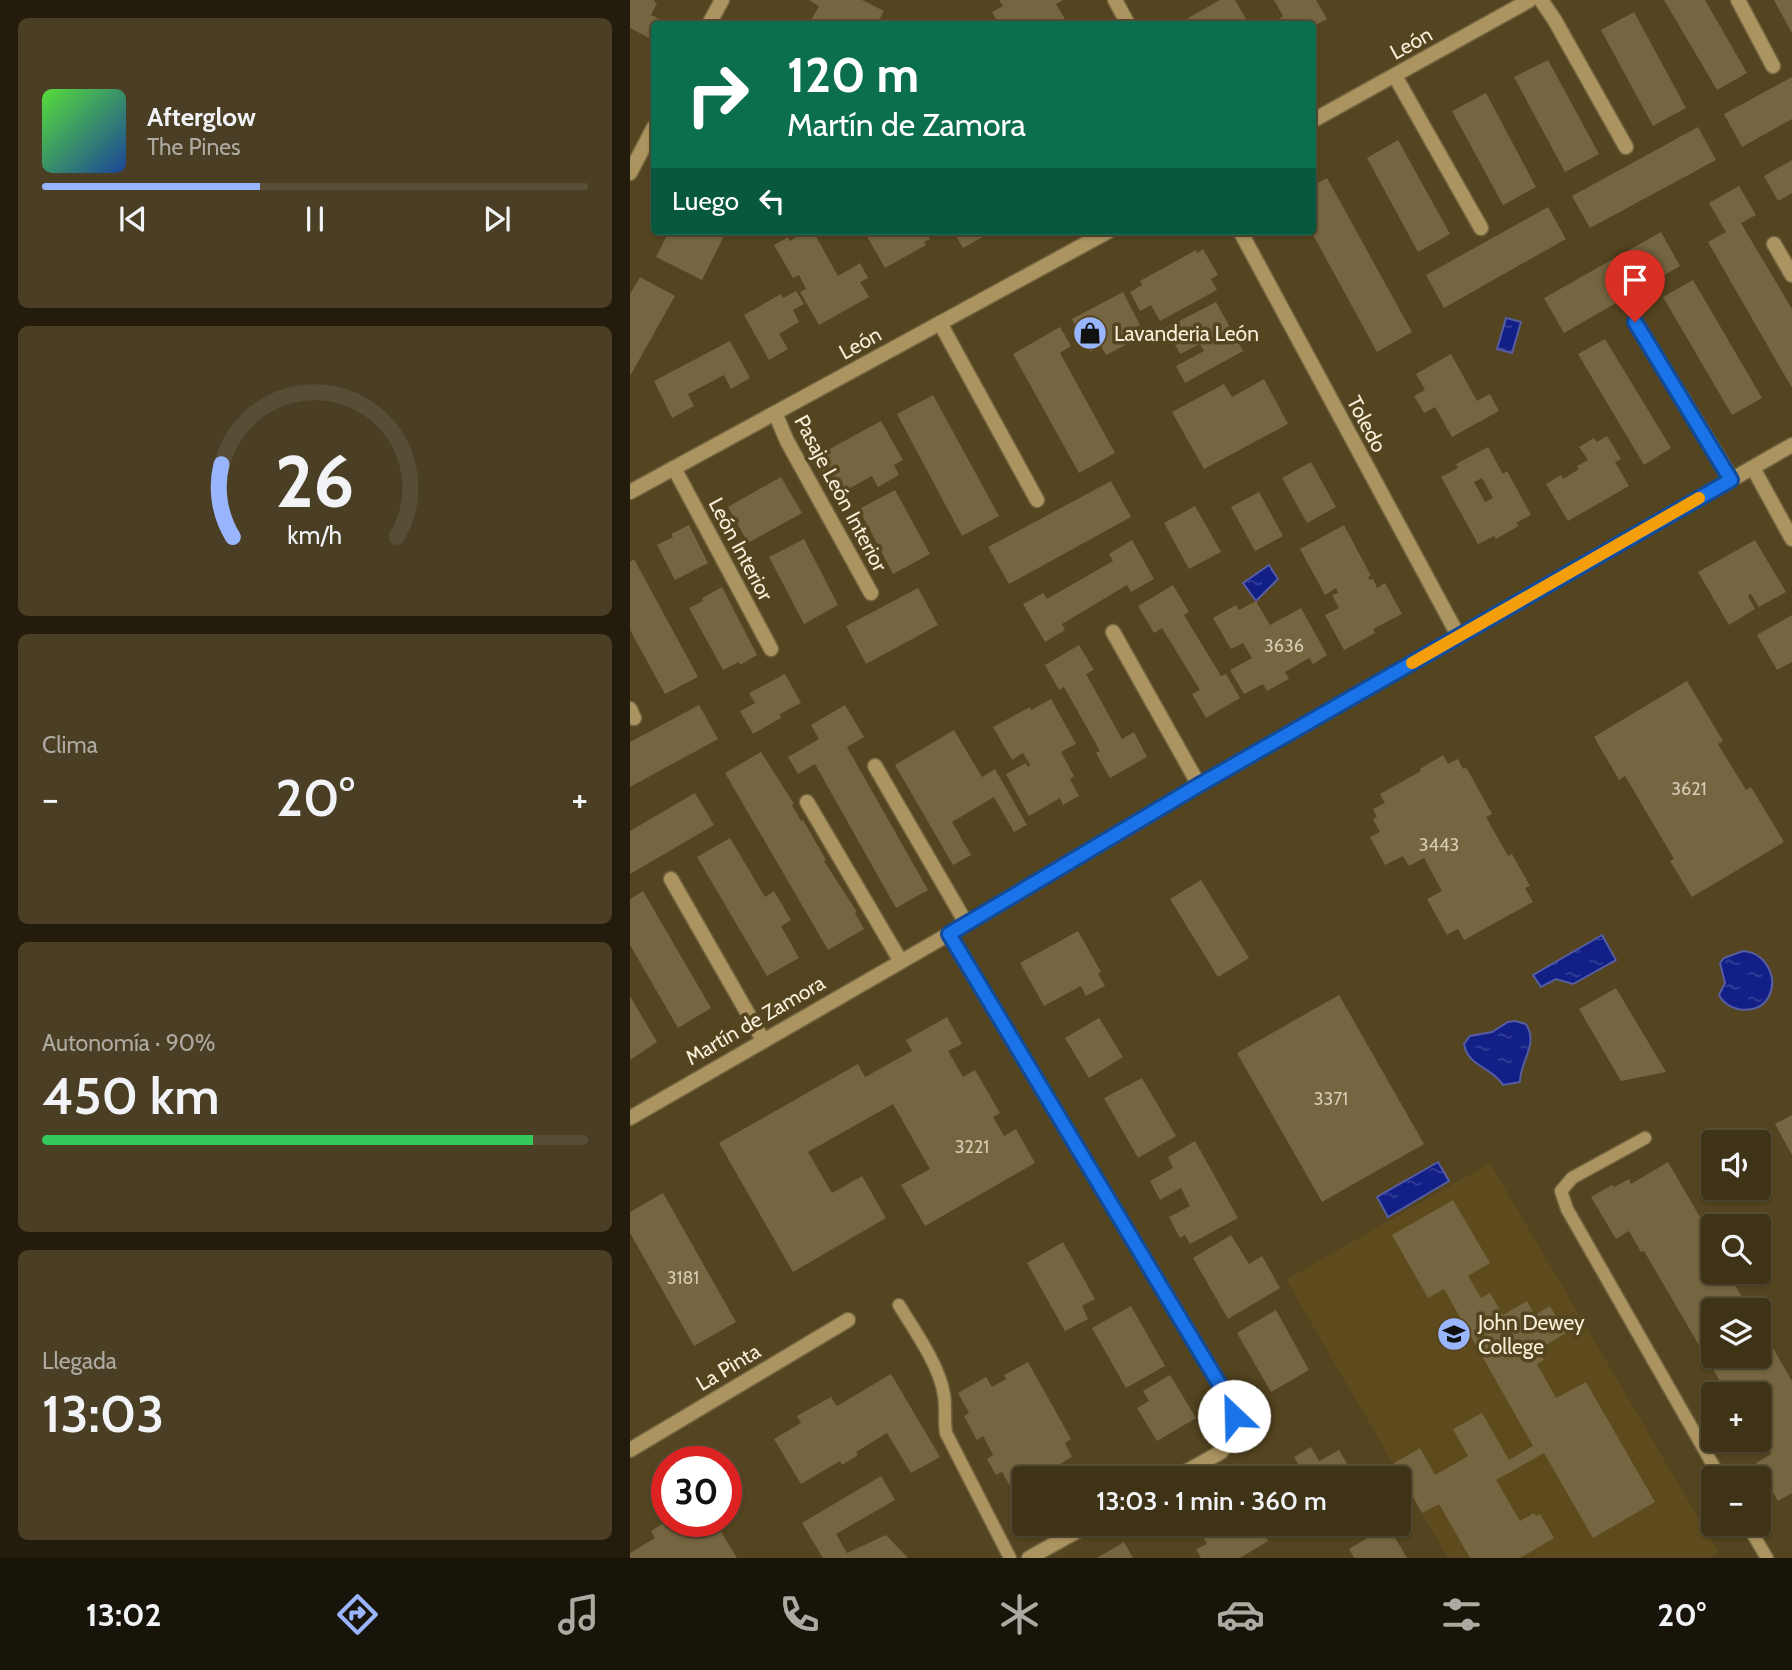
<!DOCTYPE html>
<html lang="es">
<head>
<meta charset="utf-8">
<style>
  body { margin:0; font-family:Cabin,sans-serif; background:#4a3f24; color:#f1f3f6; height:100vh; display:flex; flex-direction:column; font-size:26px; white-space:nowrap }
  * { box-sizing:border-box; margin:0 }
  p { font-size:23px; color:#adaaa1 }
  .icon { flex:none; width:38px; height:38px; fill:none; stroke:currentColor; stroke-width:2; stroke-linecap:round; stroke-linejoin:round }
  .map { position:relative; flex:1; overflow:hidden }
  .sheet { display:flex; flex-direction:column; gap:18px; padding:18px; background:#231c0d; width:630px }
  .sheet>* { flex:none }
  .hud { position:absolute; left:21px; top:21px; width:665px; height:214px; border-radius:7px; box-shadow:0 2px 5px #0004,0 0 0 2px #584e36; background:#0b6e4f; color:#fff; overflow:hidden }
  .fabs { position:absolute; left:1071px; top:1130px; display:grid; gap:14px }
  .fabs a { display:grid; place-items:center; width:70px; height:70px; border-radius:7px; background:#3f3317; box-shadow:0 2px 5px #0004,0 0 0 2px #584e36; font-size:35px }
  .speed { position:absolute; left:21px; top:1446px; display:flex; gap:14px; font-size:35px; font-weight:700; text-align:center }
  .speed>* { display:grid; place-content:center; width:91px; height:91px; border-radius:50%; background:#3f3317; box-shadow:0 2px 5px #0004,0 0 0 2px #584e36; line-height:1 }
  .speed .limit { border:10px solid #d22; background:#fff; color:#111 }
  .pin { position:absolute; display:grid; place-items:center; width:60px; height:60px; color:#fff; margin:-72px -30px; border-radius:50% 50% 50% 0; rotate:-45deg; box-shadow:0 0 7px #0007 }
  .pin .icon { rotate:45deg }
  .me { position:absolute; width:77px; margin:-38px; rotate:336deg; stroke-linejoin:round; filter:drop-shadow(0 0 5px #0008) }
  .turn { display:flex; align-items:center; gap:24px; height:147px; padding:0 21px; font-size:32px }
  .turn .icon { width:91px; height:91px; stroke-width:2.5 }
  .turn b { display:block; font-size:49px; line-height:60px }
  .then { display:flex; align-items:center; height:66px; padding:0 21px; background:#0003; gap:14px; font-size:26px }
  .big { font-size:52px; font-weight:600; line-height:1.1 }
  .sheet .tile { flex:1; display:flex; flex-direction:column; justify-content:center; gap:10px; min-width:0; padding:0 24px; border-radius:10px; background:#4a3f24 }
  .sheet .dial { align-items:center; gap:0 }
  .dial svg { height:182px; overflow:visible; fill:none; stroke:#584e36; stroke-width:7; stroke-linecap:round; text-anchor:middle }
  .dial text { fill:#f1f3f6; stroke:none }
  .song { display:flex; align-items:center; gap:21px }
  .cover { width:84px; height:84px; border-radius:10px; background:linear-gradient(135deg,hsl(110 70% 55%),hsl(220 70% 35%)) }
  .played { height:7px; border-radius:4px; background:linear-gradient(90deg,#99b5fd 40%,#584e36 40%) }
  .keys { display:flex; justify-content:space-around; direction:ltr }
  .heat { display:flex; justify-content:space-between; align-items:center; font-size:38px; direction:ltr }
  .charge { height:10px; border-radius:5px; background:linear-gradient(90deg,#34c759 90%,#584e36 0) }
  .trip { position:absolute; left:382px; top:1466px; width:399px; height:70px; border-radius:7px; background:#3f3317; box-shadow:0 2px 5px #0004,0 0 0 2px #584e36; font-weight:600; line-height:70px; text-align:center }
  .dock { display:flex; height:112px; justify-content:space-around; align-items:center; background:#191409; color:#adaaa1 }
  .dock .icon { width:49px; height:49px }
  .dock .selected { color:#99b5fd }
  .dock b { font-size:32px; color:#f1f3f6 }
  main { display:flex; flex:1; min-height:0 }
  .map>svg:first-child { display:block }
  .built { fill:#5d4b1d }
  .water { fill:url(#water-ripples); stroke:#565da0; stroke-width:2 }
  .building { fill:#756540; fill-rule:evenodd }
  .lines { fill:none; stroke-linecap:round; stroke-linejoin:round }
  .service-casing { stroke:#716340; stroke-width:15 }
  .minor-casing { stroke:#716340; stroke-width:17 }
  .tertiary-casing { stroke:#716340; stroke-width:17 }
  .service { stroke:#ab945f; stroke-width:12 }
  .minor { stroke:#ab945f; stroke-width:14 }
  .tertiary { stroke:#ab945f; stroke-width:14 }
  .route-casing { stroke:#114b97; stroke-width:18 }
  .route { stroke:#1a73e8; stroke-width:12 }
  .slow { stroke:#f59e0b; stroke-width:12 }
  .labels { text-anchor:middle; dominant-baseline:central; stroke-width:7; stroke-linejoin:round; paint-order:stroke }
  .number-label { font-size:18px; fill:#d6ccb3 }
  .street-label { font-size:21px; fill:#f7eed9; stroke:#54441f }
  .poi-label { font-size:21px; fill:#f7eed9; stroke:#54441f; text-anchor:start }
</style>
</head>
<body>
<main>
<section class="sheet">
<div class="tile">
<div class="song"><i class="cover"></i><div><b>Afterglow</b><p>The Pines</p></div></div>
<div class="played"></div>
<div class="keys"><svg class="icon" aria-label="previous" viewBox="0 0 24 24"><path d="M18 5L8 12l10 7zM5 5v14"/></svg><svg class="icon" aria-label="pause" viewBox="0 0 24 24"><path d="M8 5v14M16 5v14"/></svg><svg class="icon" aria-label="next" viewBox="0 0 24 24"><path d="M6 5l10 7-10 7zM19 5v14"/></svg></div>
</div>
<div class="tile dial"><svg viewBox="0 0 100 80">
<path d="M14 69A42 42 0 1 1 86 69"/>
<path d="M14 69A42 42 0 0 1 9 37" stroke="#99b5fd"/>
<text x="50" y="56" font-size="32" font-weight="700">26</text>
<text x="50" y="72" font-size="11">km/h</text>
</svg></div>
<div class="tile"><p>Clima</p>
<div class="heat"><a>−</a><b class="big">20°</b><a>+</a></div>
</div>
<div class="tile"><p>Autonomía · 90%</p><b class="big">450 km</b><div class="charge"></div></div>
<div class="tile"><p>Llegada</p><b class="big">13:03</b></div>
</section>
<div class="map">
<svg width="1162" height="1558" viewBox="0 0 1162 1558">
  <defs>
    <pattern id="water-ripples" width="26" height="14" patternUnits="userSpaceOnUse" patternTransform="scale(1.75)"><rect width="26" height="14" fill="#111f87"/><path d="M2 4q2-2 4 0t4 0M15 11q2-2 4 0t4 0" fill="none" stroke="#344097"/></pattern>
  </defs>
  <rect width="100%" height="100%" fill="#54441f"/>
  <path class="built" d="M860,1163L1089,1553L1081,1558H818L662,1290L657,1279Z"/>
  <g class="water">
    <path d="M876,318L891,322L882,353L867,349Z"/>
    <path d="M639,565L648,579L626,601L613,583Z"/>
    <path d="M972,935L986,960L943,984L926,979L911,987L903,975Z"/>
    <path d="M1113,951C1134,952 1149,976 1139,996C1130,1016 1098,1013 1089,995L1095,983L1090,963L1094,958Z"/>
    <path d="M885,1021L896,1024C909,1045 890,1060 890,1082L873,1085C862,1067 838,1067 834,1044L840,1036L862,1032L878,1022Z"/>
    <path d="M808,1162L819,1181L758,1217L747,1197Z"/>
  </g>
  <g class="building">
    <path d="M0,0H25L24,2L27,3L21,15L29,19L19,38L0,28Z"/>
    <path d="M179,0H232L254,11L247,24H179L189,6Z"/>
    <path d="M369,0H433L426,4L438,24H369L362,12L373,6Z"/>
    <path d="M590,0H605L616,19L609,23L610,24H561L558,18Z"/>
    <path d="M644,0H686L697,19L682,27V24H654L650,18L653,16Z"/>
    <path d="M1034,0H1075L1117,73L1087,90Z"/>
    <path d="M1144,0H1162V33L1152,15Z"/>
    <path d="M1004,12L1056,108L1023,126L971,30Z"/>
    <path d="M918,60L969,154L935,172L884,77Z"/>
    <path d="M1162,77V119L1112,147L1094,114Z"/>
    <path d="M856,93L906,187L873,205L822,111Z"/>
    <path d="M1068,127L1086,160L960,228L942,196Z"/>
    <path d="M768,140L820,234L788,252L737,158Z"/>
    <path d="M1162,160V193L1148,201L1134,176Z"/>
    <path d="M697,178L782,332L747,352L681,231L682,186Z"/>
    <path d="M1109,186L1126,215L1111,223L1162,309V388L1078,242L1096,232L1079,203Z"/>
    <path d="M918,207L936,239L814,308L796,275Z"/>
    <path d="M39,231H90L95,234L72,280L26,257Z"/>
    <path d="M177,231H183L208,276L230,263L238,278L230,282L239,297L189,325L170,292L176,289L169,275L163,278L144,245L158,237L160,241Z"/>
    <path d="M234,231H295L300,239L294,242L296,245L255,268Z"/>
    <path d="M323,231H363L333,248Z"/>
    <path d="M1031,232L1050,266L934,333L914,298Z"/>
    <path d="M573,249L588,275L581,279L587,290L530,321L521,305L510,311L500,292L512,285L510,281L566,250L567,253Z"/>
    <path d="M10,277L45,296L0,376V294Z"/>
    <path d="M1063,280L1132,398L1102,415L1033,297Z"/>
    <path d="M166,291L174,304L163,310L169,322L149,334L158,349L139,360L114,315L151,294L153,298Z"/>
    <path d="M493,292L510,325L500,331L505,340L476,355L471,346L460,352L442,319Z"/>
    <path d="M586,302L613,351L555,383L546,366L574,351L570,344L550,354L536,328Z"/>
    <path d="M430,327L441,346L430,353L485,453L449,473L383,354Z"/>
    <path d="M975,339L1041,448L1014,465L948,354Z"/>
    <path d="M100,341L120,378L101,389L94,375L58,394L64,406L42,418L24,381Z"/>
    <path d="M821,354L847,401L860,394L869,411L822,437L805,407L794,413L784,396L795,390L786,374Z"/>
    <path d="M634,379L658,424L574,469L542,412L594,384L602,397Z"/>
    <path d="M303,395L369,516L332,536L267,414Z"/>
    <path d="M251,421L273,460L264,465L269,475L248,487L242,476L206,496L185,457Z"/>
    <path d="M977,436L991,459L985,462L999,486L938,521L916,484L931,475L933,479L949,469L947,466L958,460L949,447L964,438L967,442Z"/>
    <path d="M858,447L873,474L877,471L901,515L886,523L889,526L866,539L864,536L848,544L811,477L828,468L826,464ZM852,478L863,498L855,502L844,482Z"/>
    <path d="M681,462L706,507L677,523L652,478Z"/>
    <path d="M151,477L172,513L118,543L98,507Z"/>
    <path d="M481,481L501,517L379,584L358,547Z"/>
    <path d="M265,490L300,554L263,574L229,509Z"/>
    <path d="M629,492L653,536L625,551L601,507Z"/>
    <path d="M565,506L591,552L559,569L534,523Z"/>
    <path d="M59,525L78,563L45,580L27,545L43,537L41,534Z"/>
    <path d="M714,525L741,576L738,577L740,580L743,579L747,588L755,583L772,614L743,629L745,633L714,650L695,615L709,608L702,595L708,593L706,588L695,595L670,549Z"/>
    <path d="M174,539L208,605L174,624L139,557Z"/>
    <path d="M502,540L524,579L501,592L497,585L432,624L435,630L415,642L393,604L413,593L417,599L483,561L479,554Z"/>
    <path d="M1125,540L1156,592L1129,607L1121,594L1119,595L1118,596L1125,609L1099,625L1068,572Z"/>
    <path d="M4,559L68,677L35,694L0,630V562Z"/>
    <path d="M543,585L559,612L554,615L591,676L596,674L610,698L576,718L562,694L570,690L532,628L524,633L508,606Z"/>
    <path d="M92,587L127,655L110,665L109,662L93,670L59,608L73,601L72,598Z"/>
    <path d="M288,588L308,625L236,664L216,626Z"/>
    <path d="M626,601L640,625L671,608L697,655L683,664L679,658L655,672L659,679L637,691L633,684L614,694L600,670L622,658L613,643L601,649L583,618L606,605L609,610Z"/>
    <path d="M1162,615V662L1147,670L1127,635Z"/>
    <path d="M449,645L464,670L456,674L492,739L504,732L517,757L480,778L466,753L470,751L434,687L429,690L415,665Z"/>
    <path d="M155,674L171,703L150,714L151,718L123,734L110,711L125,703L119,693Z"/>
    <path d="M1057,681L1093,741L1088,744L1116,790L1121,787L1154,842L1062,897L1040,861L1044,859L995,776L989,780L964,737Z"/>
    <path d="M421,699L446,744L431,752L444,776L440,779L449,796L433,805L430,798L399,816L376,774L396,763L398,767L400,765L393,753L382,760L363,727L400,707L401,710Z"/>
    <path d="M69,705L88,739L0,787V742Z"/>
    <path d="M215,705L234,737L217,747L298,890L266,908L185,764L168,774L158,757L189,739L181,725Z"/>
    <path d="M324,730L352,777L365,769L397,825L384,832L364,797L322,822L341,855L323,865L265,765Z"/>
    <path d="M131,752L164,804L162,805L171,821L173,820L196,860L194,861L227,912L225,913L234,929L198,950L95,773Z"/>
    <path d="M813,755L818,764L828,759L833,769L836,767L862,814L856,817L878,856L882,854L900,886L895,888L903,902L834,940L828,929L817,935L797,899L812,891L794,858L779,866L773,856L755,865L740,837L750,832L743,819L747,817L743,809L755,803L750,794L791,771L790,769Z"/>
    <path d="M65,793L84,825L0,874V831Z"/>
    <path d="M100,838L135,897L144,891L161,920L151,926L169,958L137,976L67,857Z"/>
    <path d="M571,880L619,958L588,977L540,899Z"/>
    <path d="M13,891L81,1008L48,1028L0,945V899Z"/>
    <path d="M448,931L471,972L468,974L475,986L456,996L451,986L414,1006L390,963Z"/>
    <path d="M986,988L1036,1072L991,1081L949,1009Z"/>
    <path d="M709,995L794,1144L692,1202L607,1053Z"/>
    <path d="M0,996L27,1042L0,1060Z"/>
    <path d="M317,1017L332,1044L318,1051L333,1077L345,1070L370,1113L363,1117L374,1136L386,1129L405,1163L295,1226L271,1185L300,1169L263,1104L178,1152L202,1193L232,1176L256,1218L163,1272L89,1143L228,1064L235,1077L282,1051L276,1040Z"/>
    <path d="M469,1018L493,1057L459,1078L435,1038Z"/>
    <path d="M512,1078L546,1136L508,1158L474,1098Z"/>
    <path d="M1162,1115V1155L1145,1124Z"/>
    <path d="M565,1141L608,1218L560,1244L555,1235L550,1238L539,1217L560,1206L551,1188L530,1200L520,1181L543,1168L538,1157Z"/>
    <path d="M1038,1162L1073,1222L1069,1224L1083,1248V1272H1097L1115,1302L1118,1301L1124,1311H1083V1356H1129V1318L1141,1340L1139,1341L1162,1381V1493L1148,1501L1126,1463L1141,1454L1131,1438L1129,1439V1395H1098L1014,1251L1011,1252L999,1231L986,1239L961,1197L982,1185L984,1187L999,1179L1001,1184Z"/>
    <path d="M33,1193L106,1322L64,1346L0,1233V1212Z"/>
    <path d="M823,1200L860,1263L838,1276L851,1298L860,1293L873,1315L897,1301L905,1315L920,1306L936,1333L908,1350L914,1360L907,1364L926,1398L956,1382L1025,1502L963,1538L914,1453L866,1480L890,1521L904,1513L906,1516L910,1514L924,1538L890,1558H840L809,1504L792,1513L764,1463L790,1448L805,1475L838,1456L823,1429L852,1413L879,1460L903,1446L814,1289L798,1298L762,1235Z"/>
    <path d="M601,1235L619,1264L632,1256L650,1288L598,1319L563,1258Z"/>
    <path d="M433,1242L465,1299L452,1306L458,1319L435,1331L397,1263Z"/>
    <path d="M501,1306L535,1366L496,1388L462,1328Z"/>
    <path d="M646,1310L679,1370L641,1392L607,1333Z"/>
    <path d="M398,1362L441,1439L435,1443L442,1457L411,1475L414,1479H394V1492L386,1496L372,1472L366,1475L357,1459L363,1455L353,1436L347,1440L334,1416L339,1413L328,1393L356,1377L362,1387L376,1379L374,1375Z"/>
    <path d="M261,1374L310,1457L281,1473L257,1433L226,1452L228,1455L212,1465L210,1461L171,1484L144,1439L171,1423L167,1416L201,1397L207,1406Z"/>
    <path d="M540,1375L566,1418L527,1441L507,1408L519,1401L513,1391Z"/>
    <path d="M681,1447L689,1461L709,1450L726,1479H670L675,1476L664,1457Z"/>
    <path d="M251,1476L265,1500L206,1534L217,1553L256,1535L278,1558H193L172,1523Z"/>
    <path d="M37,1521H41L44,1527L55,1521H83L78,1524L82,1530L88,1527L107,1558H0V1553L25,1538L21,1531Z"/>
    <path d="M577,1524H598L605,1537L629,1524L638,1541L610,1558H571L566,1549L577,1544L569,1529Z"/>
    <path d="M758,1526L777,1558H724L719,1549Z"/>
    <path d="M494,1542L503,1558H467Z"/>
  </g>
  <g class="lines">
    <g class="service-casing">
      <g id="service">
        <path d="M1015,1138L942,1178L931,1191L937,1209L1091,1479"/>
        <path d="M269,1305C284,1330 310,1366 314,1395C316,1406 314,1421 316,1433L380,1558"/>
        <path d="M1117,1524L1137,1558"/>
      </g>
    </g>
    <g class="minor-casing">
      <g id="minor">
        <path d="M485,0L498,24"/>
        <path d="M911,0L924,19L996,147"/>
        <path d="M1108,0L1143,66"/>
        <path d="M765,76L851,228"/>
        <path d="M682,121L900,0"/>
        <path d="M610,231L829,637"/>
        <path d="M1144,244L1162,275"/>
        <path d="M1005,322L1102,479"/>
        <path d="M310,323L407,500"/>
        <path d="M145,413L157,441L241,593"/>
        <path d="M44,468L141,649"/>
        <path d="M1123,468L1162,539"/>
        <path d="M0,492L479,231"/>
        <path d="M483,632L569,785"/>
        <path d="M0,709L4,718"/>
        <path d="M245,766L336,923"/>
        <path d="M177,802L270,960"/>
        <path d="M41,879L133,1040"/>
        <path d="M319,934L602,1405C605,1423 603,1437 591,1452L543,1479"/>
        <path d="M0,1450L218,1320"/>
        <path d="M399,1558L460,1524"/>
      </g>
    </g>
    <g class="tertiary-casing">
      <g id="tertiary">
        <path d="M79,24L92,0"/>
        <path d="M0,173L24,127"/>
        <path d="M0,1118L319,934L569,785L1162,445"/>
      </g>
    </g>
    <use href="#service" class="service"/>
    <use href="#minor" class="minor"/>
    <use href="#tertiary" class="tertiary"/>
  </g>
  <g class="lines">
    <g class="route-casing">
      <path id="route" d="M604,1416L602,1405L596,1395L319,934L569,785L1101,480L1005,322"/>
    </g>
    <use href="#route" class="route"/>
    <path class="slow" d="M782,663L1069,498"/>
  </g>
  <defs>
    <g id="shop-disc" transform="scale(1.75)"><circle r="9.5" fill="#99b5fd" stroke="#54441f"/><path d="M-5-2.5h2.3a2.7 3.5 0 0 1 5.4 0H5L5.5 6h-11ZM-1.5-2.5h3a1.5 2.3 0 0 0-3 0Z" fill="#111"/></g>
    <g id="school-disc" transform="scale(1.75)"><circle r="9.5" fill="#99b5fd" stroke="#54441f"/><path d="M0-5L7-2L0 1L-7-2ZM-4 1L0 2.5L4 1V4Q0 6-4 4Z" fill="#111"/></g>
  </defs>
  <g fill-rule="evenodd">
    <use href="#shop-disc" x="460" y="333"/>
    <use href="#school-disc" x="824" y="1334"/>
  </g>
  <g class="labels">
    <g class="number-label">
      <text x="654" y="646">3636</text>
      <text x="1059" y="789">3621</text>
      <text x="809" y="845">3443</text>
      <text x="701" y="1099">3371</text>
      <text x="342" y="1147">3221</text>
      <text x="53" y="1278">3181</text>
    </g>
    <g class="street-label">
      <text transform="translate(781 43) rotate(-29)">León</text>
      <text transform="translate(230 343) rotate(-29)">León</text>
      <text transform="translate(737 424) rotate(62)">Toledo</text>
      <text transform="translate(211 493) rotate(62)">Pasaje León Interior</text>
      <text transform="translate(111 549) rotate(62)">León Interior</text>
      <text transform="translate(125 1020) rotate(-30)">Martín de Zamora</text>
      <text transform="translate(98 1367) rotate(-31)">La Pinta</text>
    </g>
    <g class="poi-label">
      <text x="484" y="333">Lavanderia León</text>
      <text x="848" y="1322">John Dewey<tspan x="848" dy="24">College</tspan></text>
    </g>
  </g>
</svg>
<div class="fabs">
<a><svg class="icon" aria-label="sound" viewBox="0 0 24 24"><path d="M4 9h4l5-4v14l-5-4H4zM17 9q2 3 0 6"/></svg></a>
<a><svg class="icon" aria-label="search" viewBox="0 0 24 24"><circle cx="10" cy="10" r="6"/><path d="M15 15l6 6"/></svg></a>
<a><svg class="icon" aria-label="layers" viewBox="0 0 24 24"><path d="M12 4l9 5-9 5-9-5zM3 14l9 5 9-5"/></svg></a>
<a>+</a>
<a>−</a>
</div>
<div class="speed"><div class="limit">30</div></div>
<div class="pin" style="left:1005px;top:322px;background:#d93025"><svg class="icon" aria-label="arrive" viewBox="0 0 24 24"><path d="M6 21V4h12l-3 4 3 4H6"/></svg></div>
<svg class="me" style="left:604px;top:1416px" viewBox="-20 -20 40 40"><circle r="19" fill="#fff"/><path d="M0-13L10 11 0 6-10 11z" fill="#1a73e8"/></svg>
<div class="trip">13:03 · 1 min · 360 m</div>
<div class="hud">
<div class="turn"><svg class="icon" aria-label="right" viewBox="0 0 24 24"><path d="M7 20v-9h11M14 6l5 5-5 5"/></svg><div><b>120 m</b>Martín de Zamora</div></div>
<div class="then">Luego<svg class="icon" aria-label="left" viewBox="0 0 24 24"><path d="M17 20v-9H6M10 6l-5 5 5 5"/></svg></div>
</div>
</div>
</main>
<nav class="dock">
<b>13:02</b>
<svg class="icon selected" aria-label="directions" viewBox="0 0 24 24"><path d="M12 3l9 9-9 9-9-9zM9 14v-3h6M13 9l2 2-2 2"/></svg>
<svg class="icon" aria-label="music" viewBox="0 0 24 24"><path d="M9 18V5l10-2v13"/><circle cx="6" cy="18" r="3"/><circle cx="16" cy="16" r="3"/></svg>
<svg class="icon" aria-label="phone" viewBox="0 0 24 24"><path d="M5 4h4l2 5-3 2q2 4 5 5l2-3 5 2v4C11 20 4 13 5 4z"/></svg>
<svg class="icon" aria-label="climate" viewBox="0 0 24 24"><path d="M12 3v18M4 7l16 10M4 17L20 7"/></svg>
<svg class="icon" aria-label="car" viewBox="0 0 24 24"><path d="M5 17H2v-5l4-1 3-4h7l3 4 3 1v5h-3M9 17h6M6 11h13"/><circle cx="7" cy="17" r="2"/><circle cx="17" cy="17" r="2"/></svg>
<svg class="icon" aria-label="filters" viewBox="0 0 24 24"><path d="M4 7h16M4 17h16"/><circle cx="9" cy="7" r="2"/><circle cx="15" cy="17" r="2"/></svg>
<b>20°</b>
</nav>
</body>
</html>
